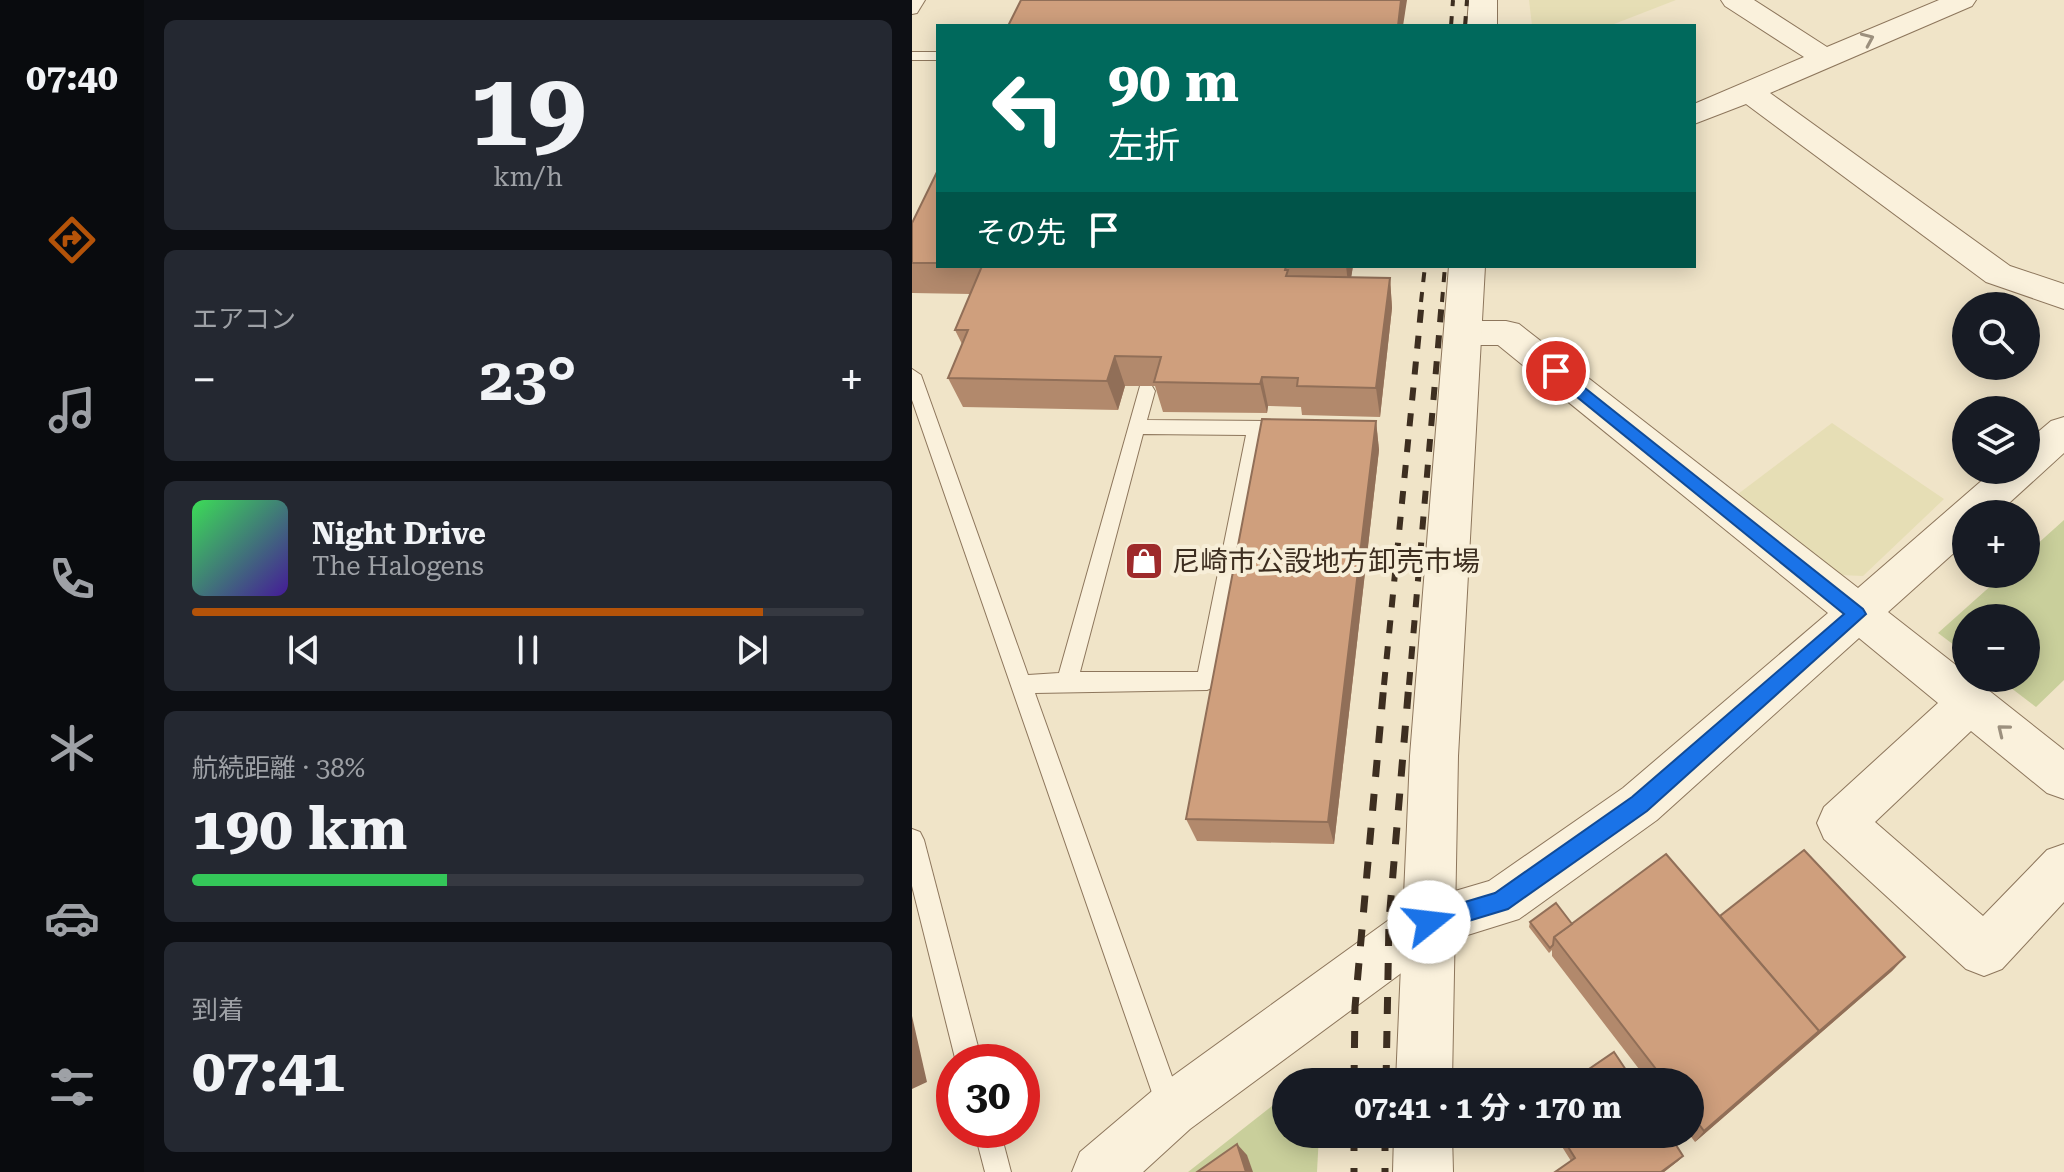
<!DOCTYPE html>
<html lang="ja">
<head>
<meta charset="utf-8">
<style>
  body { margin:0; font-family:"Roboto Serif","Noto Sans JP",serif; background:#242831; color:#f1f3f6; height:100vh; display:flex; flex-direction:column; font-size:30px; white-space:nowrap }
  * { box-sizing:border-box; margin:0 }
  p { font-size:26px; color:#9ea1a6 }
  .icon { flex:none; width:44px; height:44px; fill:none; stroke:currentColor; stroke-width:2; stroke-linecap:round; stroke-linejoin:round }
  .map { position:relative; flex:1; overflow:hidden }
  .sheet { display:flex; flex-direction:column; gap:20px; padding:20px; background:#0d0f14; width:768px }
  .sheet>* { flex:none }
  .top-card { position:absolute; left:24px; top:24px; width:760px; height:244px; border-radius:0px; box-shadow:0 4px 20px #0003; background:#00695c; color:#fff; overflow:hidden }
  .controls { position:absolute; left:1040px; top:292px; display:grid; gap:16px }
  .controls a { display:grid; place-items:center; width:88px; height:88px; border-radius:50%; background:#171b24; box-shadow:0 4px 20px #0003; font-size:40px }
  .speed { position:absolute; left:24px; top:1044px; display:flex; gap:16px; font-size:40px; font-weight:700; text-align:center }
  .speed>* { display:grid; place-content:center; width:104px; height:104px; border-radius:50%; background:#171b24; box-shadow:0 4px 20px #0003; line-height:1 }
  .speed .limit { border:12px solid #d22; background:#fff; color:#111 }
  .pin { position:absolute; display:grid; place-items:center; width:68px; height:68px; color:#fff; margin:-34px; border:4px solid #fff; border-radius:50%; box-shadow:0 2px 8px #0007 }
  .me { position:absolute; width:88px; margin:-44px; rotate:74deg; stroke-linejoin:round; filter:drop-shadow(0 0 6px #0008) }
  .turn { display:flex; align-items:center; gap:28px; height:168px; padding:0 40px; font-size:36px }
  .turn .icon { width:104px; height:104px; stroke-width:2.5 }
  .turn b { display:block; font-size:56px; line-height:68px }
  .then { display:flex; align-items:center; height:76px; padding:0 40px; background:#0003; gap:16px; font-size:30px }
  .big { font-size:60px; font-weight:700; line-height:1.1 }
  .sheet .widget { flex:1; display:flex; flex-direction:column; justify-content:center; gap:12px; min-width:0; padding:0 28px; border-radius:12px; background:#242831 }
  .sheet .dial { align-items:center; gap:0 }
  .dial b { font-size:104px; line-height:1 }
  .song { display:flex; align-items:center; gap:24px }
  .cover { width:96px; height:96px; border-radius:12px; background:linear-gradient(135deg,hsl(130 70% 55%),hsl(260 70% 35%)) }
  .played { height:8px; border-radius:4px; background:linear-gradient(90deg,#b45309 85%,#363941 85%) }
  .keys { display:flex; justify-content:space-around; direction:ltr }
  .heat { display:flex; justify-content:space-between; align-items:center; font-size:44px; direction:ltr }
  .charge { height:12px; border-radius:6px; background:linear-gradient(90deg,#34c759 38%,#363941 0) }
  .trip { position:absolute; left:360px; top:1068px; width:432px; height:80px; border-radius:40px; background:#171b24; box-shadow:0 4px 20px #0003; font-weight:700; line-height:80px; text-align:center }
  main { display:flex; flex:1; min-height:0 }
  .menu { display:flex; flex-direction:column; width:144px; justify-content:space-around; align-items:center; background:#090b0e; color:#9ea1a6 }
  .menu .icon { width:56px; height:56px }
  .menu .active { color:#b45309 }
  .menu b { font-size:36px; color:#f1f3f6 }
  .map>svg:first-child { display:block }
  .farmland { fill:#e6deb5 }
  .green { fill:#c9cf9b }
  .lines { fill:none; stroke-linecap:round; stroke-linejoin:round }
  .service-casing { stroke:#8d765c; stroke-width:2 }
  .minor-casing { stroke:#8d765c; stroke-width:2 }
  .tertiary-casing { stroke:#8d765c; stroke-width:2 }
  .service { fill:#faf1dc; fill-rule:evenodd }
  .minor { fill:#faf1dc; fill-rule:evenodd }
  .tertiary { fill:#faf1dc; fill-rule:evenodd }
  .rail-far2 { stroke:#3d2e20; stroke-width:4; stroke-dasharray:10 10; stroke-linecap:butt }
  .rail-far1 { stroke:#3d2e20; stroke-width:6; stroke-dasharray:13 13; stroke-linecap:butt }
  .rail { stroke:#3d2e20; stroke-width:7; stroke-dasharray:17 17; stroke-linecap:butt }
  .wall { fill:#b2896c }
  .shaded-wall { fill:#916f58 }
  .building { fill:#cf9f7d; stroke:#916f58; stroke-width:2 }
  .oneway { stroke:#9c907e }
  .route { fill:#1a73e8; stroke:#114b97; stroke-width:2 }
  .labels { text-anchor:middle; dominant-baseline:central; stroke-width:8; stroke-linejoin:round; paint-order:stroke }
  .poi-label { font-size:28px; fill:#3d2e20; stroke:#f7eed8; text-anchor:start }
</style>
</head>
<body>
<main>
<nav class="menu">
<b>07:40</b>
<svg class="icon active" aria-label="directions" viewBox="0 0 24 24"><path d="M12 3l9 9-9 9-9-9zM9 14v-3h6M13 9l2 2-2 2"/></svg>
<svg class="icon" aria-label="music" viewBox="0 0 24 24"><path d="M9 18V5l10-2v13"/><circle cx="6" cy="18" r="3"/><circle cx="16" cy="16" r="3"/></svg>
<svg class="icon" aria-label="phone" viewBox="0 0 24 24"><path d="M5 4h4l2 5-3 2q2 4 5 5l2-3 5 2v4C11 20 4 13 5 4z"/></svg>
<svg class="icon" aria-label="climate" viewBox="0 0 24 24"><path d="M12 3v18M4 7l16 10M4 17L20 7"/></svg>
<svg class="icon" aria-label="car" viewBox="0 0 24 24"><path d="M5 17H2v-5l4-1 3-4h7l3 4 3 1v5h-3M9 17h6M6 11h13"/><circle cx="7" cy="17" r="2"/><circle cx="17" cy="17" r="2"/></svg>
<svg class="icon" aria-label="filters" viewBox="0 0 24 24"><path d="M4 7h16M4 17h16"/><circle cx="9" cy="7" r="2"/><circle cx="15" cy="17" r="2"/></svg>
</nav>
<section class="sheet">
<div class="widget dial"><b>19</b><p>km/h</p></div>
<div class="widget"><p>エアコン</p>
<div class="heat"><a>−</a><b class="big">23°</b><a>+</a></div>
</div>
<div class="widget">
<div class="song"><i class="cover"></i><div><b>Night Drive</b><p>The Halogens</p></div></div>
<div class="played"></div>
<div class="keys"><svg class="icon" aria-label="previous" viewBox="0 0 24 24"><path d="M18 5L8 12l10 7zM5 5v14"/></svg><svg class="icon" aria-label="pause" viewBox="0 0 24 24"><path d="M8 5v14M16 5v14"/></svg><svg class="icon" aria-label="next" viewBox="0 0 24 24"><path d="M6 5l10 7-10 7zM19 5v14"/></svg></div>
</div>
<div class="widget"><p>航続距離 · 38%</p><b class="big">190 km</b><div class="charge"></div></div>
<div class="widget"><p>到着</p><b class="big">07:41</b></div>
</section>
<div class="map">
<svg width="1152" height="1172" viewBox="0 0 1152 1172">
  <rect width="100%" height="100%" fill="#f0e4c8"/>
  <g class="farmland">
    <path d="M617,0H764L697,26H620Z"/>
    <path d="M920,423L1032,499L951,576L928,575L826,494Z"/>
  </g>
  <g class="green">
    <path d="M1152,520V680L1124,707L1086,678H1114V618H1054V654L1026,633L1092,574H1114V554Z"/>
    <path d="M374,1095V1134H407L405,1172H276Z"/>
  </g>
  <g class="lines">
    <g class="service-casing">
      <g id="service">
        <path d="M0,0H13L5,13L0,14Z"/>
        <rect x="0" y="52" width="26" height="8"/>
        <path d="M0,369L9,375L116,675L147,673L228,386H240L243,391L235,420L356,421L365,428L362,433L352,435L302,687L295,690L123,693L272,1110L268,1119L259,1123L250,1119L246,1110L0,400ZM231,434L334,435L286,672H168Z"/>
        <path d="M0,829L8,832L12,840L70,1062H44L0,886Z"/>
        <path d="M62,1130H88L99,1172H73Z"/>
      </g>
    </g>
    <g class="minor-casing">
      <g id="minor">
        <path d="M809,0H842L915,47L1027,0H1064L1060,6L858,93L1098,266L1152,284V309L1074,282L834,104L782,124V104L892,57L813,6Z"/>
        <path d="M551,321H594L607,324L946,588L1082,470H1114V442L1139,421L1152,417V453L1085,514H1054V542L976,612L1054,673V678H1061L1152,750V799L1135,793L1059,731L963,822L1071,916L1135,850L1152,844V902L1090,969L1072,976L1054,969L912,839L905,823L912,807L1026,703L947,638L745,820L607,919L530,943L278,1129L231,1172H160L168,1152L240,1091L499,904L577,881L711,788L916,613L586,345H551L538,342L533,333L538,324Z"/>
      </g>
    </g>
    <g class="tertiary-casing">
      <g id="tertiary">
        <path d="M557,0H585V26H555Z"/>
        <path d="M537,266H573L546,756L540,1082H484L498,756Z"/>
        <path d="M482,1134H540L541,1172H481Z"/>
      </g>
    </g>
    <use href="#service" class="service"/>
    <use href="#minor" class="minor"/>
    <use href="#tertiary" class="tertiary"/>
    <g class="rail-far2">
      <path d="M539,26L541,0"/>
      <path d="M553,26L555,0"/>
      <path d="M509,302L513,266"/>
      <path d="M530,302L533,266"/>
    </g>
    <g class="rail-far1">
      <path d="M472,685L510,300"/>
      <path d="M497,685L530,300"/>
    </g>
    <g class="rail">
      <path d="M442,1082L443,1007L472,683"/>
      <path d="M474,1082L477,921L497,683"/>
      <path d="M442,1134V1172"/>
      <path d="M473,1134V1172"/>
    </g>
  </g>
  <g class="wall">
    <path d="M26,170V266H441L439,277L478,278L480,308L468,417L390,415L389,407L356,406L355,413L251,412L243,386H213L206,410L51,407L36,378L50,344L43,330L58,294L0,293V223Z"/>
    <path d="M464,421L467,450L422,844L285,841L274,819Z"/>
    <path d="M808,916L993,957L980,971L783,1142L777,1134H778V1082H737L640,956V950L637,953L617,927L618,922L660,924Z"/>
    <path d="M642,1134H757L771,1156L766,1161L752,1172H643L659,1161Z"/>
  </g>
  <g class="shaded-wall">
    <path d="M489,0H495L491,26H486Z"/>
    <path d="M434,266H441L437,291Z"/>
    <path d="M478,278L480,308L468,417L464,388Z"/>
    <path d="M203,356L213,386L206,410L195,381Z"/>
    <path d="M350,377L356,406L355,413L348,384Z"/>
    <path d="M464,421L467,450L422,844L416,822Z"/>
    <path d="M993,957L980,971L783,1142L792,1131Z"/>
    <path d="M0,1016L15,1082L0,1089Z"/>
    <path d="M325,1144L335,1155L341,1172H334Z"/>
    <path d="M771,1156L766,1161L752,1172H749Z"/>
  </g>
  <g class="building">
    <path d="M109,0H489L486,26H96Z"/>
    <path d="M26,170V263H0V223Z"/>
    <path d="M70,266H374L373,270H376L374,276L478,278L464,388L385,386L386,378L350,377L348,384L242,382L249,357L203,356L195,381L36,378L56,330H43Z"/>
    <path d="M350,419L464,421L416,822L274,819Z"/>
    <path d="M892,850L993,957L904,1034L907,1031L808,916Z"/>
    <path d="M754,854L907,1031L792,1131L778,1112V1082H754L642,937Z"/>
    <path d="M644,903L660,924L642,937L641,945L638,948L618,922Z"/>
    <path d="M702,1052L722,1082H658Z"/>
    <path d="M648,1134H757L771,1156L749,1172H643L663,1158Z"/>
    <path d="M325,1144L334,1172H285Z"/>
  </g>
  <defs><path id="oneway-chevron" d="M-2-3.5L2.5 0L-2 3.5" fill="none" stroke-width="1.6" stroke-linecap="round" stroke-linejoin="round" transform="scale(2)"/></defs>
  <g class="oneway">
    <use href="#oneway-chevron" transform="translate(956 39) rotate(-24)"/>
    <use href="#oneway-chevron" transform="translate(1091 730) rotate(-141)"/>
  </g>
  <path class="route" d="M644,365L951,609L954,614L735,811L596,909L517,933L509,930L506,922L509,915L583,893L720,797L932,614L638,375L636,371Z"/>
  <defs>
    <g id="shop-square" transform="scale(2)"><rect x="-9" y="-9" width="18" height="18" rx="4" fill="#9e2a2b" stroke="#f7eed8"/><path d="M-5-2.5h2.3a2.7 3.5 0 0 1 5.4 0H5L5.5 6h-11ZM-1.5-2.5h3a1.5 2.3 0 0 0-3 0Z" fill="#fff"/></g>
  </defs>
  <g fill-rule="evenodd">
    <use href="#shop-square" x="232" y="561"/>
  </g>
  <g class="labels">
    <g class="poi-label">
      <text x="260" y="561">尼崎市公設地方卸売市場</text>
    </g>
  </g>
</svg>
<div class="controls">
<a><svg class="icon" aria-label="search" viewBox="0 0 24 24"><circle cx="10" cy="10" r="6"/><path d="M15 15l6 6"/></svg></a>
<a><svg class="icon" aria-label="layers" viewBox="0 0 24 24"><path d="M12 4l9 5-9 5-9-5zM3 14l9 5 9-5"/></svg></a>
<a>+</a>
<a>−</a>
</div>
<div class="speed"><div class="limit">30</div></div>
<div class="pin" style="left:644px;top:371px;background:#d93025"><svg class="icon" aria-label="arrive" viewBox="0 0 24 24"><path d="M6 21V4h12l-3 4 3 4H6"/></svg></div>
<svg class="me" style="left:517px;top:922px" viewBox="-20 -20 40 40"><circle r="19" fill="#fff"/><path d="M0-13L10 11 0 6-10 11z" fill="#1a73e8"/></svg>
<div class="trip">07:41 · 1 分 · 170 m</div>
<div class="top-card">
<div class="turn"><svg class="icon" aria-label="left" viewBox="0 0 24 24"><path d="M17 20v-9H6M10 6l-5 5 5 5"/></svg><div><b>90 m</b>左折</div></div>
<div class="then">その先<svg class="icon" aria-label="arrive" viewBox="0 0 24 24"><path d="M6 21V4h12l-3 4 3 4H6"/></svg></div>
</div>
</div>
</main>
</body>
</html>
